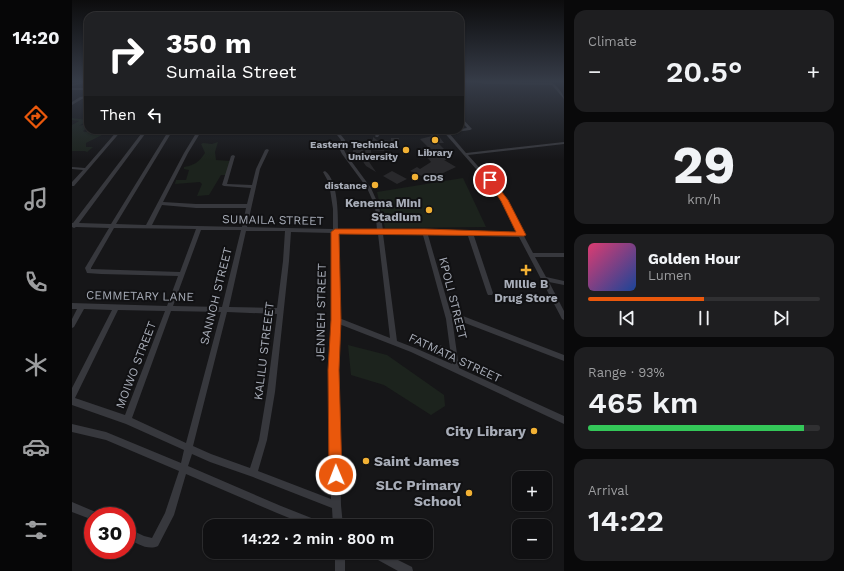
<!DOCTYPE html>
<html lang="en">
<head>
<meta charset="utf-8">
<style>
  body { margin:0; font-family:"Work Sans",sans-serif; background:#1e1e20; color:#f1f3f6; height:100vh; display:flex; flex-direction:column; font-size:15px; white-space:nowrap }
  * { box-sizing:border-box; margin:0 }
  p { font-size:13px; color:#9c9d9f }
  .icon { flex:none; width:22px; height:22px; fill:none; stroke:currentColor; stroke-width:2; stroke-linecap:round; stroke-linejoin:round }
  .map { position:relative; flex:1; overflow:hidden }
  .details { display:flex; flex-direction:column; gap:10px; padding:10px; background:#09090a; width:280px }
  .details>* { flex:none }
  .hud { position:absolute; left:12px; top:12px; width:380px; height:122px; border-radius:12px; box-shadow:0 1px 3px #0004,0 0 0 1px #303032; background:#202124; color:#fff; overflow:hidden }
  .buttons { position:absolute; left:440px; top:471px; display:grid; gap:8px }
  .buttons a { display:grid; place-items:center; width:40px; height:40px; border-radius:8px; background:#101012; box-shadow:0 1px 3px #0004,0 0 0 1px #303032; font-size:20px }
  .speed { position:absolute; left:12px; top:507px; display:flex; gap:8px; font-size:20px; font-weight:700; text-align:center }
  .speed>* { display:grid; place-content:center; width:52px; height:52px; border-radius:50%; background:#101012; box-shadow:0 1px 3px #0004,0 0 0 1px #303032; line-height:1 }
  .speed .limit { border:6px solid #d22; background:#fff; color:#111 }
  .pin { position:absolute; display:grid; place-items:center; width:34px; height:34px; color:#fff; margin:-17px; border:2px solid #fff; border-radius:50%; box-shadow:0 1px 4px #0007 }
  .me { position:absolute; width:44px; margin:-22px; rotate:359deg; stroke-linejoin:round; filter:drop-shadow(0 0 3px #0008) }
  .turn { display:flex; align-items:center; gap:14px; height:84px; padding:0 16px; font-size:18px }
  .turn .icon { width:52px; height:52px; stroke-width:2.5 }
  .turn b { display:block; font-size:28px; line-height:34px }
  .then { display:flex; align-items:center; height:38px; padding:0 16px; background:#0003; gap:8px; font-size:15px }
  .big { font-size:30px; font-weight:600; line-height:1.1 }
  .details .widget { flex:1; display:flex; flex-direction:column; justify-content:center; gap:6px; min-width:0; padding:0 14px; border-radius:12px; background:#1e1e20 }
  .details .dial { align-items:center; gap:0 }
  .dial b { font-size:52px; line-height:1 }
  .song { display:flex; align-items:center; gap:12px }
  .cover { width:48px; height:48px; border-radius:6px; background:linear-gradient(135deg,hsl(340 70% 55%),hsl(220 70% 35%)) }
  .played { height:4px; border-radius:2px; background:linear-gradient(90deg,#ea580c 50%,#303032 50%) }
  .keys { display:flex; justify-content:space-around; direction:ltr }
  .heat { display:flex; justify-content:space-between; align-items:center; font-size:22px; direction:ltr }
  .charge { height:6px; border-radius:3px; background:linear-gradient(90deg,#34c759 93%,#303032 0) }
  .trip { position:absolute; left:131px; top:519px; width:230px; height:40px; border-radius:12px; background:#101012; box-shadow:0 1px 3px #0004,0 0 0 1px #303032; font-weight:600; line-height:40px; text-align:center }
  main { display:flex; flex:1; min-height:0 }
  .dock { display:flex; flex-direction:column; width:72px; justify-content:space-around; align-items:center; background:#060607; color:#9c9d9f }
  .dock .icon { width:28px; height:28px }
  .dock .selected { color:#ea580c }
  .dock b { font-size:18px; color:#f1f3f6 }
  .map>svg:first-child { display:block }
  .green { fill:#1c231d }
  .building { fill:#29292c }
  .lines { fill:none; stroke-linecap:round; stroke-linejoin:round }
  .minor { fill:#37383d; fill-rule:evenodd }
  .route { fill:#ea580c; stroke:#983908 }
  .poi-dot { fill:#f2b134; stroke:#111113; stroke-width:1.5 }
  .labels { text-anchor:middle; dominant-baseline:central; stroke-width:4; stroke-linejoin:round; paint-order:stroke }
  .far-poi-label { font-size:10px; font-weight:bold; fill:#a8adb8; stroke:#111113; text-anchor:end }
  .poi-label { font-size:12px; font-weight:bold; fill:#a8adb8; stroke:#111113; text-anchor:end }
  .street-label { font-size:12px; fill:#a8adb8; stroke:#111113 }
  .near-poi-label { font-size:14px; font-weight:bold; fill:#a8adb8; stroke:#111113; text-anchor:end }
</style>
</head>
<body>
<main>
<nav class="dock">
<b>14:20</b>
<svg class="icon selected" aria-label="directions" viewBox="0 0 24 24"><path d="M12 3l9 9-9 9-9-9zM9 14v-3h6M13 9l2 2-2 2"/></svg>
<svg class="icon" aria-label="music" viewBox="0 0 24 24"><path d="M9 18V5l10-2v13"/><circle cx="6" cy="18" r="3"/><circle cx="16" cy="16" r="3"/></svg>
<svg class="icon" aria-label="phone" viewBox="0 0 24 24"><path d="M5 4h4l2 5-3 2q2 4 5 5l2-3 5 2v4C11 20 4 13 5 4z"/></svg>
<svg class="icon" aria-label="climate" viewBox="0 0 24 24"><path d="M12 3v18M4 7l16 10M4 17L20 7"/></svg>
<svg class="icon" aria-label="car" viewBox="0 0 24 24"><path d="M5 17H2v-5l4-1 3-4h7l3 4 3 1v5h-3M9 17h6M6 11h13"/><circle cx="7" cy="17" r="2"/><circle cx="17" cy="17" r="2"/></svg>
<svg class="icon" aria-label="filters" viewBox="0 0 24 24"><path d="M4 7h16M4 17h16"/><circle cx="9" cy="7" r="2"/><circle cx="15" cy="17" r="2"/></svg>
</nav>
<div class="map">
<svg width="492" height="571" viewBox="0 0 492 571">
  <rect width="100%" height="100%" fill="#161618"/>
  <g class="green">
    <path d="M0,118L16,120L7,126L16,123V127L11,131L13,132L26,130V132L35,131L34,133L14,143V147H21L15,152L13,151H0V125L7,121L0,120Z"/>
    <path d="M146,142L143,152L144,160L158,161L154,175H149L137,195L125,196L130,184L128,182L103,184L104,180H114L117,170L112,169V167C123,165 127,162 133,153L129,144L131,143L140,144Z"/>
    <path d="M391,178L414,227L313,228L305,192Z"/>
    <path d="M276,345L315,355L372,395L373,406L359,415L312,385L279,375Z"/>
  </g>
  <g class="building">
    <path d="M357,130H361L365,134L372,143H366L380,157L373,158L375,160H372L384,167L369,174L372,176L366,180L347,175L338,171L345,167L348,169L359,162L348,149L357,148L348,139L360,136Z"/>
    <path d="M301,137L310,144L311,140L319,141V138H327L326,149L312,148V151L299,150V154L291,153L304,172L294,166L288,157H280L283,140L293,153L295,141L301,140Z"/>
    <path d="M320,171L335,179L325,184L311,176Z"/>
    <path d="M363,343L376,348L377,360L360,353Z"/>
  </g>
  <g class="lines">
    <g class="minor">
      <path d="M16,81V82L0,86V84Z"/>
      <path d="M397,81L478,83L477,82L479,81C483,85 492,93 492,99L480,85L414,84Z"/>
      <rect x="0" y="88" width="16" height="2"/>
      <path d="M16,96V98L10,99L0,105V102L8,97Z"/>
      <path d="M388,116L400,129L398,130L377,133L394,153L492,142V144L396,155L429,192L451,233L453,235L452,236L461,253H492V257H463L474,277L492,281V285L477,282L492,311V320L490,319L447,237L402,236L421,293L420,295H416L415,293L396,236L356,235L378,311L492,355V361L380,318L387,368L492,416V424L339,352L267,324L266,370L269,505L271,526H261L260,508L181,477L138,462L120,454L116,466L209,506L252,523L254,526H237L205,513L114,474L102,515L86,546C76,551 64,543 55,538V528L72,536L80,538L93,513L107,471L34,440L0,432V424L34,432L109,463L112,450L54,424L0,405V388L40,310L12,309L2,327L0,328V319L5,309H0V303L95,306L106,276L29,274L15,273L13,268L37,228L4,227L2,228L0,227V223H1L72,130H76L7,223L39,224L97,130H101L44,224L74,225L112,153L126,130H130L116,153L91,202L124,204H175L179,188L152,186L150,185L159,156L161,155L163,156L155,184L180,185L184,169L193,150L195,149L197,150L188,169L175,227L261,229V209L257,183L251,172L253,171C266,180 266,214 266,229L305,230L303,206L295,188L270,154L267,148L269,140L261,130H265L273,140L271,148L274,154L299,188L307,206L311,230L351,231L353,230L355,231L396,232L398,231L400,232L445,233L425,193L370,130L375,131L388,130V129L395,128L388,119ZM90,205L124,208H174L170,227L80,225ZM42,228L124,229L108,272L19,269V268ZM129,230H169L150,307L101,306ZM174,231H213L211,261L205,308L157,307ZM219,232L261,233V320L258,370L259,499L186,471L195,440L203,392L217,261ZM266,233L306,234L318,338L267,318ZM311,234L351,235L374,319L380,364L343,348L325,341ZM46,310L93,311L53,415L3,398ZM99,311L149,312L114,443L60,418ZM155,312L205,314L195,392L187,440L178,468L139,454L121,446Z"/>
      <path d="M46,130H50L2,186H0V182L11,170L0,169V167L13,168Z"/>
      <path d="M307,130H311L306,137H304L303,136Z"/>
      <path d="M0,502L26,513L28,516H21V520L0,512Z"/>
      <rect x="263" y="552" width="10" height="19"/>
      <path d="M295,552H310L340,567L341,571H326L297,555Z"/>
    </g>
  </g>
  <linearGradient id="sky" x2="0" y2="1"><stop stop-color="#0c0c0d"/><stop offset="0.51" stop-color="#363c48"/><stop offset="1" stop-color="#363c48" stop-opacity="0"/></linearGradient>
  <rect width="492" height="160" fill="url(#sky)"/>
  <path class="route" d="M415,179H420L436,200L454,235L452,236L267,234L269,320L267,370L270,475L268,479L264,481L259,479L257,475L256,370L259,320V232L263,229H353L444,232L429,201L415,180Z"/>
  <g class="poi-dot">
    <circle cx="363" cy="140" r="4"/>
    <circle cx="334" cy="150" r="4"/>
    <circle cx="343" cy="177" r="4"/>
    <circle cx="303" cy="185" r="4"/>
    <circle cx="357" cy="210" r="4"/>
    <path d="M452 264h4v4h4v4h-4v4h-4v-4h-4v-4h4z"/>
    <circle cx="462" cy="431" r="4"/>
    <circle cx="294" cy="461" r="4"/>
    <circle cx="397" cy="493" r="4"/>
  </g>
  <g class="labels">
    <g class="far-poi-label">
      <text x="326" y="144">Eastern Technical<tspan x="326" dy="12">University</tspan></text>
      <text x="363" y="152" text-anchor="middle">Library</text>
      <text x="351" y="177" text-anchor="start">CDS</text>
      <text x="295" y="185">distance</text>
    </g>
    <g class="poi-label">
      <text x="349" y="203">Kenema Mini<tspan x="349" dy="14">Stadium</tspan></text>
      <text x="454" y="284" text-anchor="middle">Millie B<tspan x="454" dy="14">Drug Store</tspan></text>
    </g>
    <g class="street-label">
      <text transform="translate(201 220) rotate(1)">SUMAILA STREET</text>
      <text transform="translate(68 296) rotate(1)">CEMMETARY LANE</text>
      <text transform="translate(144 296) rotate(-76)">SANNOH STREET</text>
      <text transform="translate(381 298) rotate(76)">KPOLI STREET</text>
      <text transform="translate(249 312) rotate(-89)">JENNEH STREET</text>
      <text transform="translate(192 351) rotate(-83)">KALILU STREEET</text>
      <text transform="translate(383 358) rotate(25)">FATMATA STREET</text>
      <text transform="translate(64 365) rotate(-69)">MOIWO STREET</text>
    </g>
    <g class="near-poi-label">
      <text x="454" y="431">City Library</text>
      <text x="302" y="461" text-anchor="start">Saint James</text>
      <text x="389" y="485">SLC Primary<tspan x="389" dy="16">School</tspan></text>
    </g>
  </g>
</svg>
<div class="buttons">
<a>+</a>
<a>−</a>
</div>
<div class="speed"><div class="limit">30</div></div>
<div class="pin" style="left:418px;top:180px;background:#d93025"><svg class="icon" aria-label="arrive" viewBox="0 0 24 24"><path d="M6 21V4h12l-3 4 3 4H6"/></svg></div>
<svg class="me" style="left:264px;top:475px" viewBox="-20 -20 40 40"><circle r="17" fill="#ea580c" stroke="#fff" stroke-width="3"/><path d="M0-11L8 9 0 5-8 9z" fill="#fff"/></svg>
<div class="trip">14:22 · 2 min · 800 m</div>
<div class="hud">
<div class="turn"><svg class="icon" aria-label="right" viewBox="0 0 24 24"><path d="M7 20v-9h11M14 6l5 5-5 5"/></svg><div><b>350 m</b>Sumaila Street</div></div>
<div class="then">Then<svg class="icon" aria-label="left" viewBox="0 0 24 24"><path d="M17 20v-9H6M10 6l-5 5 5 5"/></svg></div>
</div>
</div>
<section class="details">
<div class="widget"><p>Climate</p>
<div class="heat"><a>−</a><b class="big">20.5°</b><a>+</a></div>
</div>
<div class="widget dial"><b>29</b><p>km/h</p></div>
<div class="widget">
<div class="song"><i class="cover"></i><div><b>Golden Hour</b><p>Lumen</p></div></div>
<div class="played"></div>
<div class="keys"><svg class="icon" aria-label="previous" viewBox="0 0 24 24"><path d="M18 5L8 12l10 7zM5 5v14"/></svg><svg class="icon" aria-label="pause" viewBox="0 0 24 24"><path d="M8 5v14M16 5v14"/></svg><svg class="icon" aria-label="next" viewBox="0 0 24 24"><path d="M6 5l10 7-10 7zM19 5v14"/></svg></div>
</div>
<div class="widget"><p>Range · 93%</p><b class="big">465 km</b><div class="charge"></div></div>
<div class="widget"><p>Arrival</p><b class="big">14:22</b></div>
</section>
</main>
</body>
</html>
